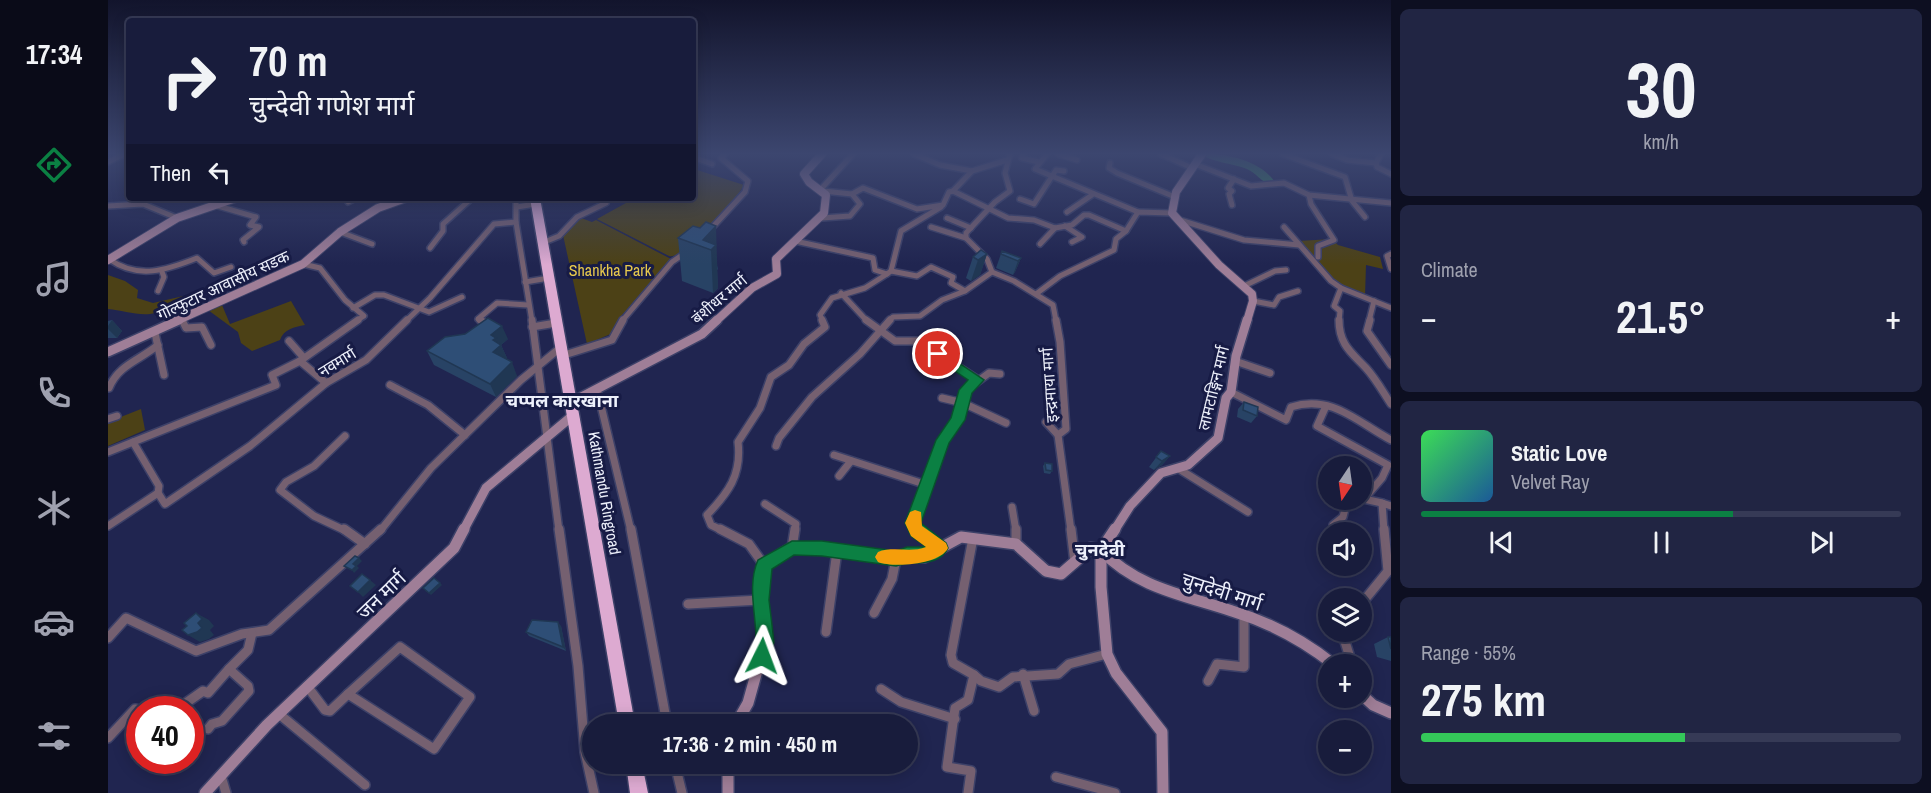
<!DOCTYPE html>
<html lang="en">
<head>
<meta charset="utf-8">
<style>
  body { margin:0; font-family:"Archivo Narrow","Noto Sans Devanagari",sans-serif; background:#212543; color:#f1f3f6; height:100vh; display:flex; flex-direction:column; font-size:22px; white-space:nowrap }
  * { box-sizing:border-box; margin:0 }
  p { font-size:20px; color:#9fa1af }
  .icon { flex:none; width:33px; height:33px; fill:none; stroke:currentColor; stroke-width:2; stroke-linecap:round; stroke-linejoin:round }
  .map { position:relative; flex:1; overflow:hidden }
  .panel { display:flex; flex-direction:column; gap:9px; padding:9px; background:#0d0f21; width:540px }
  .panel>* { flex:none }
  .top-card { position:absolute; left:18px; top:18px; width:570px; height:183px; border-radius:6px; box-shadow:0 3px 15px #0003,0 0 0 2px #363a56; background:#181c3c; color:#f1f3f6; overflow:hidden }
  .needle { width:39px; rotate:193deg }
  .controls { position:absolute; left:1210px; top:456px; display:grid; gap:12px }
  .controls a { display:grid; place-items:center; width:54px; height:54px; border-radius:50%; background:#181c3c; box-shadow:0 3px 15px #0003,0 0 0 2px #363a56; font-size:30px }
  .speed { position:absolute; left:18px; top:696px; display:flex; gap:12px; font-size:30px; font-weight:700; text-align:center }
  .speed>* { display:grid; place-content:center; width:78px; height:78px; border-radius:50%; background:#181c3c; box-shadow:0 3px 15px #0003,0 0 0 2px #363a56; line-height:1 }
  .speed .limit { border:9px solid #d22; background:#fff; color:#111 }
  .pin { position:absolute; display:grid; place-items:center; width:51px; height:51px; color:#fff; margin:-26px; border:3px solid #fff; border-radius:50%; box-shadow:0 2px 6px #0007 }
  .me { position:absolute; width:66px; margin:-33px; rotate:3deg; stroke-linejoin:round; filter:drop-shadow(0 0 4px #0008) }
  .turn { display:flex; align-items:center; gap:21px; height:126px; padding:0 24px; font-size:27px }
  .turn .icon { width:78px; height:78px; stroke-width:2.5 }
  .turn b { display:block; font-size:42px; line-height:51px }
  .then { display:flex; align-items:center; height:57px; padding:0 24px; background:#0003; gap:12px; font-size:22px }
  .big { font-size:45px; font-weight:700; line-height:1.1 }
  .panel .card { flex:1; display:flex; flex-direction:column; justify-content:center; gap:9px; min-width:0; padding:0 21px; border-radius:9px; background:#212543 }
  .panel .dial { align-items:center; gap:0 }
  .dial b { font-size:78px; line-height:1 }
  .song { display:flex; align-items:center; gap:18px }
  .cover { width:72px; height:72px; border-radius:9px; background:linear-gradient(135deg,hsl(130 70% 55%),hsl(210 70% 35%)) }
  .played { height:6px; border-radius:3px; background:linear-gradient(90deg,#0b8043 65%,#363a56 65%) }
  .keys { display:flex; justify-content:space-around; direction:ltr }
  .heat { display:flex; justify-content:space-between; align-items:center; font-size:33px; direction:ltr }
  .charge { height:9px; border-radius:4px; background:linear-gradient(90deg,#34c759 55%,#363a56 0) }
  .trip { position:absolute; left:474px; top:714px; width:336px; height:60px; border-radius:30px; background:#181c3c; box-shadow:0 3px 15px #0003,0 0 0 2px #363a56; font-weight:700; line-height:60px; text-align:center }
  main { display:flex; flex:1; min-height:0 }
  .dock { display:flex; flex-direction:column; width:108px; justify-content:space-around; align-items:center; background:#0a0b18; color:#9fa1af }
  .dock .icon { width:42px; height:42px }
  .dock .active { color:#0b8043 }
  .dock b { font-size:27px; color:#f1f3f6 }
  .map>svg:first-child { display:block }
  .green { fill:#4c4116 }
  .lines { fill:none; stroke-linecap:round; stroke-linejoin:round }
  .river { fill:#338a59; fill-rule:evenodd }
  .street-far2-casing { stroke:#3d4168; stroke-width:8 }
  .street-far1-casing { stroke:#3d4168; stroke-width:10 }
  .street-casing { stroke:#3d4168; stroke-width:12 }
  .secondary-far2-casing { stroke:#3d4168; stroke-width:10 }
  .secondary-far1-casing { stroke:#3d4168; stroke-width:12 }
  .secondary-casing { stroke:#3d4168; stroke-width:14 }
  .highway-casing { stroke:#3d4168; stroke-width:3 }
  .street-far2 { stroke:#756070; stroke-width:5 }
  .street-far1 { stroke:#756070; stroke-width:7 }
  .street { stroke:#756070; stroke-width:9 }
  .secondary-far2 { stroke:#9f7e97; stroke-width:8 }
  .secondary-far1 { stroke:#9f7e97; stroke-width:9 }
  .secondary { stroke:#9f7e97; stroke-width:11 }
  .highway { fill:#ddaad1; fill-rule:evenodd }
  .wall { fill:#284365 }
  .shaded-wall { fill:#203753 }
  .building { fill:#2e4e76; stroke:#203753; stroke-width:1.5 }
  .route { fill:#0b8043; stroke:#07532c; stroke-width:1.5 }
  .slow { fill:#f59e0b }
  .labels { text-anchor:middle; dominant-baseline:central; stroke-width:6; stroke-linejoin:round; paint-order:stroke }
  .park-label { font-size:16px; fill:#e7c94d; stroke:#171b45 }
  .street-label { font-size:16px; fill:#edf0fb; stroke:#171b45 }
  .neighbourhood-label { font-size:18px; font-weight:bold; fill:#edf0fb; stroke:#171b45 }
  .near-street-label { font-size:20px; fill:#edf0fb; stroke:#171b45 }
</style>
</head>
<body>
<main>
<nav class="dock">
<b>17:34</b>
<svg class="icon active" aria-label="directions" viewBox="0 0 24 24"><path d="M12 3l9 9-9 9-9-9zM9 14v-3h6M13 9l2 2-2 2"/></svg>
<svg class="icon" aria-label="music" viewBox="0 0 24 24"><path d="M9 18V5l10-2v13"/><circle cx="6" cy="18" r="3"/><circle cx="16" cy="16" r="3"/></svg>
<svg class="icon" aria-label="phone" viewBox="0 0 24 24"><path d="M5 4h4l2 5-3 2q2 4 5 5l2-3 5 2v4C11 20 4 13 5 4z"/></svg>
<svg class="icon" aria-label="climate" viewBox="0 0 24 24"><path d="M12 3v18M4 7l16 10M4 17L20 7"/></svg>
<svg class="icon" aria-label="car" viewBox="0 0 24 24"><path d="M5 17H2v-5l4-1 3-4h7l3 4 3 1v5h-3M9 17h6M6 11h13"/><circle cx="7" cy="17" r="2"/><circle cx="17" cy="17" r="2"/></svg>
<svg class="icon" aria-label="filters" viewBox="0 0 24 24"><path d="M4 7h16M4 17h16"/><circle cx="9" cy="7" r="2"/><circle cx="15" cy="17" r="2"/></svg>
</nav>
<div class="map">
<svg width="1283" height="793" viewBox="0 0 1283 793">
  <rect width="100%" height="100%" fill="#202550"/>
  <g class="green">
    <path d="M586,169L636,185C627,201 580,260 561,256L489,219L527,198H585Z"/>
    <path d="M473,218L484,222L488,220L563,259L514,315L505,333L479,344L455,235Z"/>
    <path d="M1224,239L1230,245L1272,257L1275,269L1258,265L1257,296L1223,281L1190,241Z"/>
    <path d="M0,275L17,281L30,290L29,298L45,303L84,294L87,299C71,300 62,309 47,313C32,317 15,310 0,309Z"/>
    <path d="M183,301L197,325C186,327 176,329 172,340L144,351L133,343L130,332L100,310L114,305L122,324Z"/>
    <path d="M33,409L37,430L0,446V422Z"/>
  </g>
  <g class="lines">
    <path class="river" d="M1093,154C1118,153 1152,160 1167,182L1162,185C1154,182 1148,173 1139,169C1125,163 1105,163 1093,154Z"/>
    <g class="street-far2-casing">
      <g id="street-far2">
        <path d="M806,154L832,165L864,171"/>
        <path d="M915,154L914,158L931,162"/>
        <path d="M939,154L927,169L1030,212"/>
        <path d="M950,154L969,160"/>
        <path d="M1053,154L1084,168"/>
        <path d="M1175,154L1237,177L1244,201L1257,217"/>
        <path d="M1224,154L1239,160L1268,163"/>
        <path d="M585,157L604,164"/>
        <path d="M0,162L16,154"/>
        <path d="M1002,163L1001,168L1009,173L1067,197"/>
        <path d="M1268,163L1269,167L1283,174"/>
        <path d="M1268,163L1273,154"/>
        <path d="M1087,164L1143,186L1176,183L1201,195L1283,203"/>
        <path d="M713,189L745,154"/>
        <path d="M715,191L744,194"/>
        <path d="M845,191L864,171L899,160"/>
        <path d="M1201,195L1203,204L1226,240L1210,246V257"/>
        <path d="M408,198V222L424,321"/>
        <path d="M912,199L926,204L948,170L956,171"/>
        <path d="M240,202L248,198"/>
        <path d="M1124,205L1121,194L1124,191L1120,188L1126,179"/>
        <path d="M0,206L35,204L69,218"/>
        <path d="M110,206L148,217L142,225L151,227L135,240L136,242"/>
        <path d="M409,207L427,204"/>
        <path d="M959,212L984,195"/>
        <path d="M714,218L742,216L752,204L744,194L755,188L809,209L835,205L841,192L845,191L900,218L926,220L947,228L964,225L976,215H981L1018,231L1030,212L1064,213"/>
        <path d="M839,218L863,228"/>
        <path d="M1072,220L1136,240L1191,245"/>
        <path d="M957,226L974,237L964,242"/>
        <path d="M823,227L858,238"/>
        <path d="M1176,227L1223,281L1233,288L1226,306L1232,311L1231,321"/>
        <path d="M601,231L637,192L640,181L613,158L617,154"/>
        <path d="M232,232L264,244"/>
        <path d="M687,241L765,258L767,270L779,274L783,271L809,276L823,267L845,277L843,283L857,291L884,272L879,259L858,238V233L887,202L902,191L897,173L902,154"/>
        <path d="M434,243L451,236L469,217L498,203"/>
        <path d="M932,244L947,228"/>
        <path d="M322,248L335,231V224L364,198"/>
        <path d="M1283,254L1279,256L1283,269"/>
        <path d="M1,259C30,280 59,270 89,258L106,273L123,267"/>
        <path d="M195,264L212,268L237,300L256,316L248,321"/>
        <path d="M783,271L793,231L833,207"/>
        <path d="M884,272L906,281L945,305L948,321"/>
        <path d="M417,282L441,278"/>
        <path d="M1136,286L1167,271L1178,270"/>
        <path d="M1233,288L1283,308"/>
        <path d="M50,291L56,277L54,272"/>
        <path d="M733,293L759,321"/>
        <path d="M928,294L952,276L1006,250L1008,239L1018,231"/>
        <path d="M1145,301L1166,305L1171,297L1190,291"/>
        <path d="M245,308L267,295H276L321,312L354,297"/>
        <path d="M298,321L322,298L386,224L408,222"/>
        <path d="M374,321L370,319L389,303L420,305"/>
        <path d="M514,321L564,262L577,253"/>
        <path d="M715,321L712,315L724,298L757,288L779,274"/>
        <path d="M780,321L785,317L812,316L834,300L857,291"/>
        <path d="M1261,321L1266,301"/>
      </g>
    </g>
    <g class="street-far1-casing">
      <g id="street-far1">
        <path d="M74,320L78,328L94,327L103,345"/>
        <path d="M372,320L381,325"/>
        <path d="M424,320L451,531"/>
        <path d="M758,320L787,341H810L870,380"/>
        <path d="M948,320L952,342L958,429L950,435L963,531"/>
        <path d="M1231,320C1231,345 1244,353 1258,368C1268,379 1275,392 1283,404"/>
        <path d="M1262,320L1259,331L1283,365"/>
        <path d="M424,327L448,323"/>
        <path d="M47,333L56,375"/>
        <path d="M181,341L196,358"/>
        <path d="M453,356L504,340L515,320"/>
        <path d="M192,361L218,383"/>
        <path d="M1127,361L1162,373"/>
        <path d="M282,385L320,405L357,435"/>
        <path d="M1,388C10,365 32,360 50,345"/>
        <path d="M489,389L523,531"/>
        <path d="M1123,392L1178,420L1183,407C1224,394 1249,422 1283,440"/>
        <path d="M834,398L855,403L898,423"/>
        <path d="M1218,406L1209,426L1280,465L1274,478L1256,499L1274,503"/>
        <path d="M0,419L9,416"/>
        <path d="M938,422L950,435"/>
        <path d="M237,436L206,466L178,482L172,490L206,516L238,531"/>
        <path d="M668,446L671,438L704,397L752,354L782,320"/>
        <path d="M0,452L168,385L164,375L192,361L250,320"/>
        <path d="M726,455L819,485"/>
        <path d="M1071,469L1140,512"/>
        <path d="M731,476L743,461"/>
        <path d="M50,493L57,504L142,446L218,383L258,360L299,320"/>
        <path d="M657,504L688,524L687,531"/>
        <path d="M904,507L908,531"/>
        <path d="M1225,525L1235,517L1239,501L1252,500"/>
        <path d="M0,526L50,493L51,486L25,442"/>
        <path d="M272,531L323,468L413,380L452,348"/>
        <path d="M615,531L603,525L599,515C620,493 634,475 630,442L652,408L663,377L681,365L696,344L717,327L714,320"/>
        <path d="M809,531L805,523L835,440L850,421L858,390L881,373L892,374"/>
        <path d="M1276,531L1274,503L1283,506"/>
      </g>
    </g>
    <g class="street-casing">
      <g id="street">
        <path d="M236,529L257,544"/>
        <path d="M451,529L470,666L477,752L486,793"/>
        <path d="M523,529L559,724"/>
        <path d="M612,529L641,544L656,565"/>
        <path d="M808,529L832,548"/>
        <path d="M908,529V544"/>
        <path d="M963,529L967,563"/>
        <path d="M684,548L687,529"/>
        <path d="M1254,603L1280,571L1276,529"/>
        <path d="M580,604L652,600"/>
        <path d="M766,613L784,579L788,559"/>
        <path d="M718,632L729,551"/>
        <path d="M1234,632L1244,664"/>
        <path d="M0,638L18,618L88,651L134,634L161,630L273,529"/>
        <path d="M292,647L362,697L326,749L240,694Z"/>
        <path d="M915,674L926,711"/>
        <path d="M866,675L873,681L891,687L905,677L950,674L961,664L999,654"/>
        <path d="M1100,681L1109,664L1136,667V616"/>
        <path d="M199,686L217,710L222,711L240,694"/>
        <path d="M773,689L793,702L847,719"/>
        <path d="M68,710L95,691L100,693L121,669"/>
        <path d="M171,714L257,785"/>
        <path d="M100,729L104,724L114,721L141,691L140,686L121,669L140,650L144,633"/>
        <path d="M0,738L27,709L32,710"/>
        <path d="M567,764L574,793"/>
        <path d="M113,776L118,793"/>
        <path d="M948,777L1007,793"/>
        <path d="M860,793L863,771L839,767L847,708L860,700L866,675L845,663L843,655L865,538"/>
      </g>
    </g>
    <g class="secondary-far2-casing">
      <g id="secondary-far2">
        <path d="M1094,154L1068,192L1064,213L1111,265L1144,294L1145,301L1139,321"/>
        <path d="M0,260L69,218L128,198"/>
        <path d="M68,321L195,264L232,232L270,208L298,198"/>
        <path d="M608,321L644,288L669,274L668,259L716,213L718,195L701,182L696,174L714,154"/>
      </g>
    </g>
    <g class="secondary-far1-casing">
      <g id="secondary-far1">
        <path d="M0,352L71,320"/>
        <path d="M462,403L594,334L609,320"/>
        <path d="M355,531L378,488L463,417"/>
        <path d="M1006,531L1022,506L1053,473L1080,465L1110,438L1118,398L1123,392L1128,356L1139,320"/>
      </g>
    </g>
    <g class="secondary-casing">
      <g id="secondary">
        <path d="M993,550L1007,529"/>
        <path d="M993,550C1029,588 1076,595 1124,611C1160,622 1196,641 1225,664"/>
        <path d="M993,550V587L999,654L1008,673L1054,732L1055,793"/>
        <path d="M1254,695L1265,705L1283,713"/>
        <path d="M628,724L640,703L657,642L652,600L656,565L684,548L714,549L788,559L799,555L816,557L853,537L908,544L938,571L953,574L983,548L993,550"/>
        <path d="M620,764V793"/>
        <path d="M97,793L159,725L346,548L356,529"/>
      </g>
    </g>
    <g class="highway-casing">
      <g id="highway">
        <path d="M422,198H432L527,724H511Z"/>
        <path d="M518,764H534L540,793H522Z"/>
      </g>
    </g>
    <use href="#street-far2" class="street-far2"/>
    <use href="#street-far1" class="street-far1"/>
    <use href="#street" class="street"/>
    <use href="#secondary-far2" class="secondary-far2"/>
    <use href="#secondary-far1" class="secondary-far1"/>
    <use href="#secondary" class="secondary"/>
    <use href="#highway" class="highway"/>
  </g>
  <g class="wall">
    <path d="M598,222L610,269L609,270L610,288L605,293L574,281L570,238L592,228Z"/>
    <path d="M894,251L913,258L907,272L905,275L888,268Z"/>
    <path d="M879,254L872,275L863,281L858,278L865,257Z"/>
    <path d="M4,320L14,331L9,338H0V321Z"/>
    <path d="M400,339L393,345L399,358L398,359L409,376L388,397L326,365L319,351Z"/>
    <path d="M1136,402L1149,416L1143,423L1129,417L1130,409Z"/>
    <path d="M1053,451L1062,456L1054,465L1046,470L1041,467Z"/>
    <path d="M937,463L944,471L942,474L936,473L935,466Z"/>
    <path d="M453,626L458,651L421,636L418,632Z"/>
    <path d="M1280,637H1283V661L1269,657L1266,644Z"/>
  </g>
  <g class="shaded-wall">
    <path d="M608,226L610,288L605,293L603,250L595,240Z"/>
    <path d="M879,254L872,275L863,281L870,260Z"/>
    <path d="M913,258L907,272L905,275L910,261Z"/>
    <path d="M4,320L14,331L9,338L0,329V326Z"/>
    <path d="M394,326L400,339L393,345L399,358L390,365L385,352L383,335Z"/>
    <path d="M404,362L409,376L388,397L382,384Z"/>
    <path d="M1062,456L1054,465L1046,470L1054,461Z"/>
    <path d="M251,558L254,561L249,566L251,568L246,573L244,570L245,564Z"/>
    <path d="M262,580L268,585L255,597L250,592Z"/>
    <path d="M332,583L334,585L323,595L321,593Z"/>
    <path d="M88,613L101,620L106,626L102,630L106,635L101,639L92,642L80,635L90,623Z"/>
    <path d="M450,622L453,626L458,651L455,647Z"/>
  </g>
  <g class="building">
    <path d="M598,222L608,226L595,240L608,245L603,250L570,238L585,226L592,228Z"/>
    <path d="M873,250L879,254L870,260L865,257Z"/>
    <path d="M894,251L913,258L910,261L893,254Z"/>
    <path d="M380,318L394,326L383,335L388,338L385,340L393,345L385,352L404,362L382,384L319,351L337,337L357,334Z"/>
    <path d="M1136,402L1150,407L1149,416L1135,410Z"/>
    <path d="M1053,451L1062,456L1054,461L1048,457Z"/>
    <path d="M937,463L944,464V471L938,470Z"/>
    <path d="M247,556L251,558L245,564L248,566L244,570L236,566Z"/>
    <path d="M254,574L262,580L250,592L242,586Z"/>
    <path d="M326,578L332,583L321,593L315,588Z"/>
    <path d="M88,613L94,619L90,623L94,628L89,632L80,635L74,630L79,626L76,623Z"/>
    <path d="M424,620L450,622L455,647L418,632Z"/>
    <path d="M1280,637H1283V649Z"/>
  </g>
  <linearGradient id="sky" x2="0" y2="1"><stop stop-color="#12142c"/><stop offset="0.58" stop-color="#3c466f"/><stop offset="1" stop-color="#3c466f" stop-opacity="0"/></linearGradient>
  <rect width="1283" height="265" fill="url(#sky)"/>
  <path class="route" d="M830,349L876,380L864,393L857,420L841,443L813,523L838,543L840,548C831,568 804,560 788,566L714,556L686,555L664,569L661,600L666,642L660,662L654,665L648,662C644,654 649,648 648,640C648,613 639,585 650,560L684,541H714L788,551L799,547H818L803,536L797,523L828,440L843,418L851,390L860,380L826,357V350Z"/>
  <path class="slow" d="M807,510L813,512L814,526L838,543L840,548C832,565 785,568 770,562L767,557L770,552C784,546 804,553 818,547L803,536L797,523L802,512Z"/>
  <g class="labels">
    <g class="park-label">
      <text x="502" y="270">Shankha Park</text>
    </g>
    <g class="street-label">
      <text transform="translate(115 285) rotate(-25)">गोल्फुटार आवासीय सडक</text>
      <text transform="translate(611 299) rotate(-40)">बंशीधर मार्ग</text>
      <text transform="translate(229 362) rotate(-32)">नवमार्ग</text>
      <text transform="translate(941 385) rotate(-94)">इन्द्रमाया मार्ग</text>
      <text transform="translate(1105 388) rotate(-76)">लामटाङ्गिन मार्ग</text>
      <text transform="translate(497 493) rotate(80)">Kathmandu Ringroad</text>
    </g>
    <g class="neighbourhood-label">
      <text x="454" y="400">चप्पल कारखाना</text>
      <text x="992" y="549">चुनदेवी</text>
    </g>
    <g class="near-street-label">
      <text transform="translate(1114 591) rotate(18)">चुनदेवी मार्ग</text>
      <text transform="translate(273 595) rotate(-44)">जन मार्ग</text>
    </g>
  </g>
</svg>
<div class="controls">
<a><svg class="needle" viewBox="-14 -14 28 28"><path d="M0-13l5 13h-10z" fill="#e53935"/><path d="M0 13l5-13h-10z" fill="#9fa1af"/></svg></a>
<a><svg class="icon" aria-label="sound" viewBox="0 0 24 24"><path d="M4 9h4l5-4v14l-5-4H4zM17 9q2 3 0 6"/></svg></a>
<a><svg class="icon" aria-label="layers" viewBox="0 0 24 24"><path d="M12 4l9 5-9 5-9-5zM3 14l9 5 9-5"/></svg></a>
<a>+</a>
<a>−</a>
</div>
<div class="speed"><div class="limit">40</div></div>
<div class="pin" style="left:830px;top:354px;background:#d93025"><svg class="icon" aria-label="arrive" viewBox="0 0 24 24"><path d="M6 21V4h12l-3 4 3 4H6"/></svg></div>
<svg class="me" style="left:654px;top:656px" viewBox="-20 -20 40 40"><path d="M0-17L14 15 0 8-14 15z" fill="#0b8043" stroke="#fff" stroke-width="4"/></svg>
<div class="trip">17:36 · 2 min · 450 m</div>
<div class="top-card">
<div class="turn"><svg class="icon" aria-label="right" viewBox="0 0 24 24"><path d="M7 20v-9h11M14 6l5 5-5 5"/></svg><div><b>70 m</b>चुन्देवी गणेश मार्ग</div></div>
<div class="then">Then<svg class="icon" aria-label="left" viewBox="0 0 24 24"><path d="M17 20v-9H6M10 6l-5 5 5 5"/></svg></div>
</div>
</div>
<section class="panel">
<div class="card dial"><b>30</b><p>km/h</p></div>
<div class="card"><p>Climate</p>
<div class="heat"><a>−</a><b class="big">21.5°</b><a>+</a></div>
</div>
<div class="card">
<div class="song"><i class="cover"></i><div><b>Static Love</b><p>Velvet Ray</p></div></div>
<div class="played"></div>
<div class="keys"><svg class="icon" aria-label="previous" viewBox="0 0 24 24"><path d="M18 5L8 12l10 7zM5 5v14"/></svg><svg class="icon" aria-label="pause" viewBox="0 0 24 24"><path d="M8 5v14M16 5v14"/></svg><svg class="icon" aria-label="next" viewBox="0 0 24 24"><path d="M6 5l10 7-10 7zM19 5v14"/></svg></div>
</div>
<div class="card"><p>Range · 55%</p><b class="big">275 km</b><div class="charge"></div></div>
</section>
</main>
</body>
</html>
